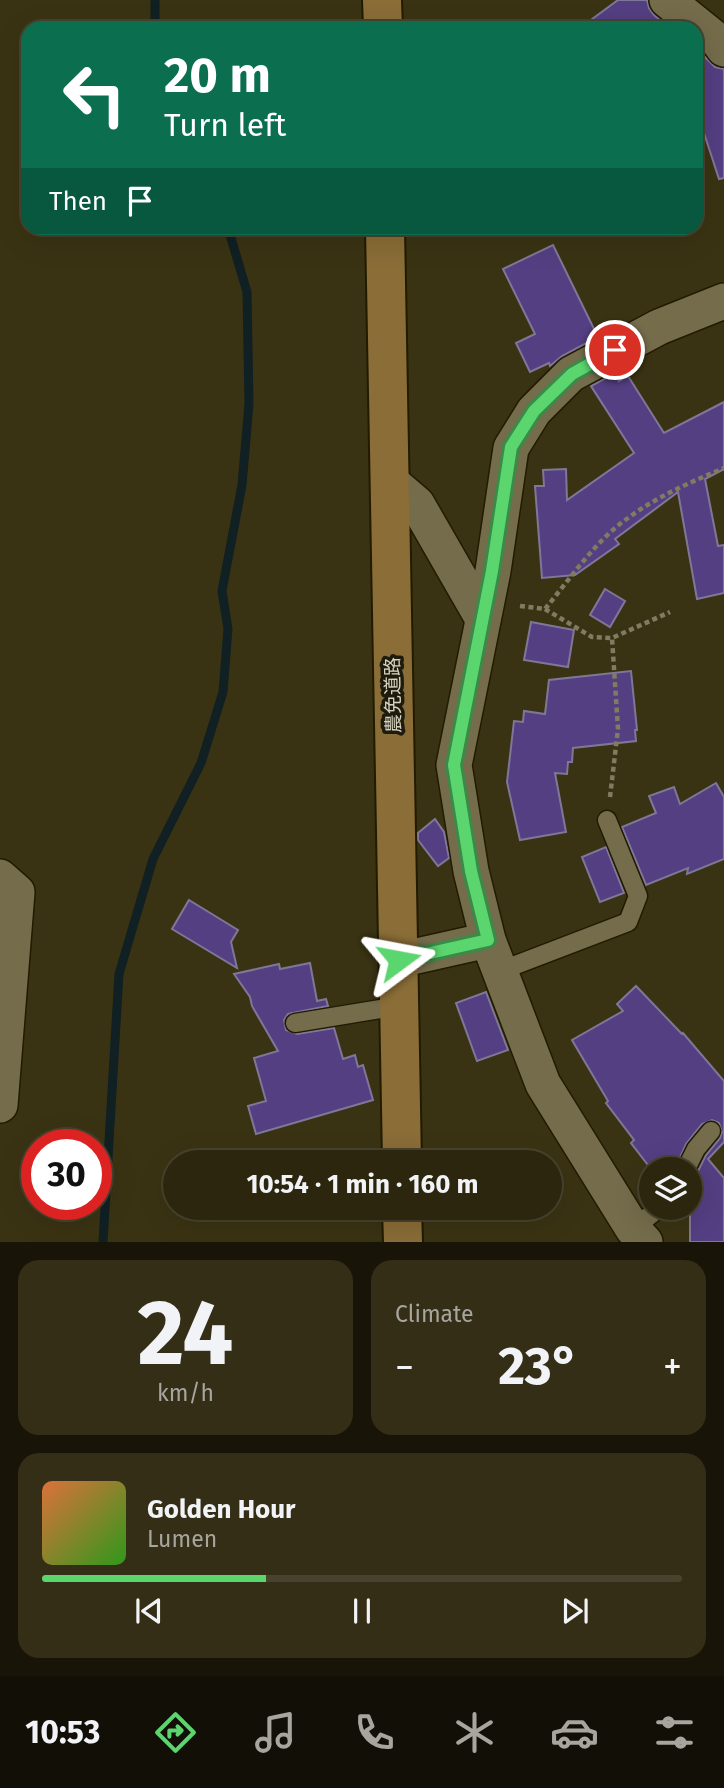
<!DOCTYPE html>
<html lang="en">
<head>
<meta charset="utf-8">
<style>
  body { margin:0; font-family:"Fira Sans","Noto Sans JP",sans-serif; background:#342e17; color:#f1f3f6; height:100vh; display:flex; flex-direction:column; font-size:26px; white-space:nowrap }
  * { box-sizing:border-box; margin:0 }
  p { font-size:23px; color:#a6a59e }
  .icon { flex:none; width:38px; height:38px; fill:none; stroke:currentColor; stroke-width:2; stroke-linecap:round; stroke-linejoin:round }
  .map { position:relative; height:1242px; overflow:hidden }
  .sheet { display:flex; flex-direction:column; gap:18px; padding:18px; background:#181508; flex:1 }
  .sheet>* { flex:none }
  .banner { position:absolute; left:21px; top:21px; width:682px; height:214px; border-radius:21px; box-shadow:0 7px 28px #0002,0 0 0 2px #48432e; background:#0b6e4f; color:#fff; overflow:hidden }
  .buttons { position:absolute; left:639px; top:1157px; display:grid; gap:14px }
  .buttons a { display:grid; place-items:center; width:63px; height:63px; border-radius:50%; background:#2c260e; box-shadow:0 7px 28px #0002,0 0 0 2px #48432e; font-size:35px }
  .speed { position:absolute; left:21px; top:1129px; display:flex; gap:14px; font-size:35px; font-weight:700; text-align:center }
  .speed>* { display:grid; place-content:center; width:91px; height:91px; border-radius:50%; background:#2c260e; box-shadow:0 7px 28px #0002,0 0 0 2px #48432e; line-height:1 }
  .speed .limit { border:10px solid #d22; background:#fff; color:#111 }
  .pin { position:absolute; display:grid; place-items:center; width:60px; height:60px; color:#fff; margin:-30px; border:4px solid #fff; border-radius:50%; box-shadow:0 2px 7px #0007 }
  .me { position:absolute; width:77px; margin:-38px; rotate:77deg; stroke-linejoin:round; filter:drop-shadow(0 0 5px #0008) }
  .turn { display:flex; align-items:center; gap:24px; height:147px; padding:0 28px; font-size:32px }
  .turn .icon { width:91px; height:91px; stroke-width:2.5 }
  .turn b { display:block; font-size:49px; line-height:60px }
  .then { display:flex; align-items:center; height:66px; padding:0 28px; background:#0003; gap:14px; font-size:26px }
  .big { font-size:52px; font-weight:700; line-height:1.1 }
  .sheet .widget { flex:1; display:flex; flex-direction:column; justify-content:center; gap:10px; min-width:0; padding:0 24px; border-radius:21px; background:#342e17 }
  .sheet .dial { align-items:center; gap:0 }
  .dial b { font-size:91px; line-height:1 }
  .song { display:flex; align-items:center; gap:21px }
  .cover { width:84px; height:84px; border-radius:10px; background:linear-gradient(135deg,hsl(20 70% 55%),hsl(110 70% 35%)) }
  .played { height:7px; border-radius:4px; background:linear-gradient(90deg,#5bd56e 35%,#48432e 35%) }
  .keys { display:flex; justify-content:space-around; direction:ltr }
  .heat { display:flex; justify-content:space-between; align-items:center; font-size:38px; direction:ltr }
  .sheet .tiles { flex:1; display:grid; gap:18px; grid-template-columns:1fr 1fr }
  .widget:last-child { grid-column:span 2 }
  .trip { position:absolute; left:163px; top:1150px; width:399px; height:70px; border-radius:35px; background:#2c260e; box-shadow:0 7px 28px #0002,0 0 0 2px #48432e; font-weight:700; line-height:70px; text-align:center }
  .dock { display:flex; height:112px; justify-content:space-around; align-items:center; background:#120f06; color:#a6a59e }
  .dock .icon { width:49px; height:49px }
  .dock .current { color:#5bd56e }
  .dock b { font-size:32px; color:#f1f3f6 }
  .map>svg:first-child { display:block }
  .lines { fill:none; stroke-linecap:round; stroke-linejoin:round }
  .stream { stroke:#102023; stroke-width:9 }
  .building { fill:#533f82; stroke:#7f7798; stroke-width:2 }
  .lane-casing { stroke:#221b00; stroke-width:21 }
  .street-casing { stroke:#221b00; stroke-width:38 }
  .secondary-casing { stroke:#221b00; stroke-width:42 }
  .path { stroke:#807b61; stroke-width:4.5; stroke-dasharray:5 3.5; stroke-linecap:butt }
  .lane { stroke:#746c4b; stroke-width:18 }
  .street { stroke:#746c4b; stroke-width:35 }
  .secondary { stroke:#8a6d37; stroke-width:38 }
  .route-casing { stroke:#3b8a48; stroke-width:18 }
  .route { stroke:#5bd56e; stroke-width:12 }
  .labels { text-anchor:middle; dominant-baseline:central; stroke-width:7; stroke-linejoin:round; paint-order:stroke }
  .street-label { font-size:19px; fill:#d8d4c2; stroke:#1e1b0d }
</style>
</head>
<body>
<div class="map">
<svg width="724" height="1242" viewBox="0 0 724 1242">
  <rect width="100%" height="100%" fill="#3a3313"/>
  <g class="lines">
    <g class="stream">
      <path d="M155,0V28"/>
      <path d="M103,1242L119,974L153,859L201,763L223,692L228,629L222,591L242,485L249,404L247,292L228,228"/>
    </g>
  </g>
  <g class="building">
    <path d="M618,0H647L649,8L654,15L670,28H580Z"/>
    <path d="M700,52L715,67L724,69V178L719,179L703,130L700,131L696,118V53Z"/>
    <path d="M553,245L598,337L562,356L550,366L549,363L530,372L516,343L535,334L503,269Z"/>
    <path d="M615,373L619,381L628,376L664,433L724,402V469L705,479L718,546L724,545V593L697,599L678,492L615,539L619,544L575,575L542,578L535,486H544L543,470L566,469L567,500L634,453L591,386Z"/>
    <path d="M605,589L625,601L610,627L590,615Z"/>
    <path d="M531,622L574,630L568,667L524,660Z"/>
    <path d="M631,671L637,730H635L636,741L573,748L572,762H568L567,774L555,773L566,832L520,840L507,782L514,721L523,722L524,711L545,714L549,680Z"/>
    <path d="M716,783L724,797V859L687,874L688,868L646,885L622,827L656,813L649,796L674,787L680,804Z"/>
    <path d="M435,819L444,832L449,858L438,866L418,840V833Z"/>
    <path d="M606,847L624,893L600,902L582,857Z"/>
    <path d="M189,900L238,930L231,942L237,968L172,929Z"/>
    <path d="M310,963L317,1001L326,999L328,1006L288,1014L284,1020L286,1030L297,1034L334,1028L343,1059L355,1055L358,1067L363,1065L373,1100L256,1134L248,1106L266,1101L254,1058L278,1051L252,1006L250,997L234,974L279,964L280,969Z"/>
    <path d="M636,986L682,1034L683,1033L724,1081V1142L708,1159L724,1178V1242H690V1180L696,1175L706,1155L720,1138L722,1132L719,1123L712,1120L702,1124L686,1144L675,1169H651L631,1143L634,1140L606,1103L608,1101L572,1040L623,1011L617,1004Z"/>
    <path d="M486,992L508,1050L477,1061L456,1003Z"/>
  </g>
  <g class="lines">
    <g class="lane-casing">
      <g id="lane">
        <path d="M500,971L628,922L638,896L607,820"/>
        <path d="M295,1023L399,1006"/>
        <path d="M686,1169L696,1149L711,1131"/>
        <path d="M633,1229L659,1208"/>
      </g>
    </g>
    <g class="street-casing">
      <g id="street">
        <path d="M667,0L719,42L724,49"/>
        <path d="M389,480L417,504L483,619"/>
        <path d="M0,877L17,892L0,1105"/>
        <path d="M399,960L488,940"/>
        <path d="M645,1242L633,1229L543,1084L488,940L471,871L454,765L493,571L511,448L534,411L571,374L659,327L724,301"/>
      </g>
    </g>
    <g class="secondary-casing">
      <g id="secondary">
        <path d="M382,0L383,28"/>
        <path d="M385,228L402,1162"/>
        <path d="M402,1208L403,1242"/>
      </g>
    </g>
    <g class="path">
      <path d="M520,606L545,609C570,579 596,540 628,518C658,496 691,482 724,468"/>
      <path d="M545,609L592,637L612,638L670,612"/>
      <path d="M610,797L618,729L612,638"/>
    </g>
    <use href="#lane" class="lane"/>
    <use href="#street" class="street"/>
    <use href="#secondary" class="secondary"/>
  </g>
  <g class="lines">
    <g class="route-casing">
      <path id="route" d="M399,960L488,940L471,871L454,765L492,571L511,447L534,411L572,374L615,350"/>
    </g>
    <use href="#route" class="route"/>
  </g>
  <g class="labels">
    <g class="street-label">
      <text transform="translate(393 695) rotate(-91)">農免道路</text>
    </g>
  </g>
</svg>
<div class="buttons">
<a><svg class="icon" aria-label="layers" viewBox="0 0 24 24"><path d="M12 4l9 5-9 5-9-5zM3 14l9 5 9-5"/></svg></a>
</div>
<div class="speed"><div class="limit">30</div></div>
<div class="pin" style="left:615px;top:350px;background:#d93025"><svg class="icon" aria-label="arrive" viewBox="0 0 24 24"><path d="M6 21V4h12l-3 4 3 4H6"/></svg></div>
<svg class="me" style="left:399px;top:960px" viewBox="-20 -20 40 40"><path d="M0-17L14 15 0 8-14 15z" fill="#5bd56e" stroke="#fff" stroke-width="4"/></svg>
<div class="trip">10:54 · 1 min · 160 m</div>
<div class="banner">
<div class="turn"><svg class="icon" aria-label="left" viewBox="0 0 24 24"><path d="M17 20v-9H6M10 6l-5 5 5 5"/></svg><div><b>20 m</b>Turn left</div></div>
<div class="then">Then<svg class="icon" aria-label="arrive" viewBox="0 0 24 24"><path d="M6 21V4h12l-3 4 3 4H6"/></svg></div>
</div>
</div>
<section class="sheet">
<div class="tiles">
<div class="widget dial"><b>24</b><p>km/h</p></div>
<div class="widget"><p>Climate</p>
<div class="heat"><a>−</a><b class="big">23°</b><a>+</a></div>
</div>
<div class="widget">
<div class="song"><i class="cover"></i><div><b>Golden Hour</b><p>Lumen</p></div></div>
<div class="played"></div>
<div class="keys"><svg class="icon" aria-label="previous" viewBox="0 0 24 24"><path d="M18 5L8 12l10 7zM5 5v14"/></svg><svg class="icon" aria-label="pause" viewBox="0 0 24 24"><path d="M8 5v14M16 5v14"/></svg><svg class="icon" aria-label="next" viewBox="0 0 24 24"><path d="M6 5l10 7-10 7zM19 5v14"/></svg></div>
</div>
</div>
</section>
<nav class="dock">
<b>10:53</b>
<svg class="icon current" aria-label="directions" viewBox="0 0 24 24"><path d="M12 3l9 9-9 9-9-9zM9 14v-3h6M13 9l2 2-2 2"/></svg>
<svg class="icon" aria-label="music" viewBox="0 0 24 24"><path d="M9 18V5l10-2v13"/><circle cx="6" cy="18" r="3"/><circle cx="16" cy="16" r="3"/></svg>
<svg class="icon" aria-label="phone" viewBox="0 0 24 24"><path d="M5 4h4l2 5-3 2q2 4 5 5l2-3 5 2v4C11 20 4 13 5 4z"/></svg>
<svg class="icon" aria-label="climate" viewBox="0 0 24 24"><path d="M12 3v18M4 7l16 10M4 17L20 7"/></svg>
<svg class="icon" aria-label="car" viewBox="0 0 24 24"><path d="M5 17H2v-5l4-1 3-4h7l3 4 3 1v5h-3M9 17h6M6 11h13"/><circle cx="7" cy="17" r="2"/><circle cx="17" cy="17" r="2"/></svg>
<svg class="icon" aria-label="filters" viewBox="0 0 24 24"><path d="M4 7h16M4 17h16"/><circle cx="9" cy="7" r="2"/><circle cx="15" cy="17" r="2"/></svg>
</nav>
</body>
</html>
